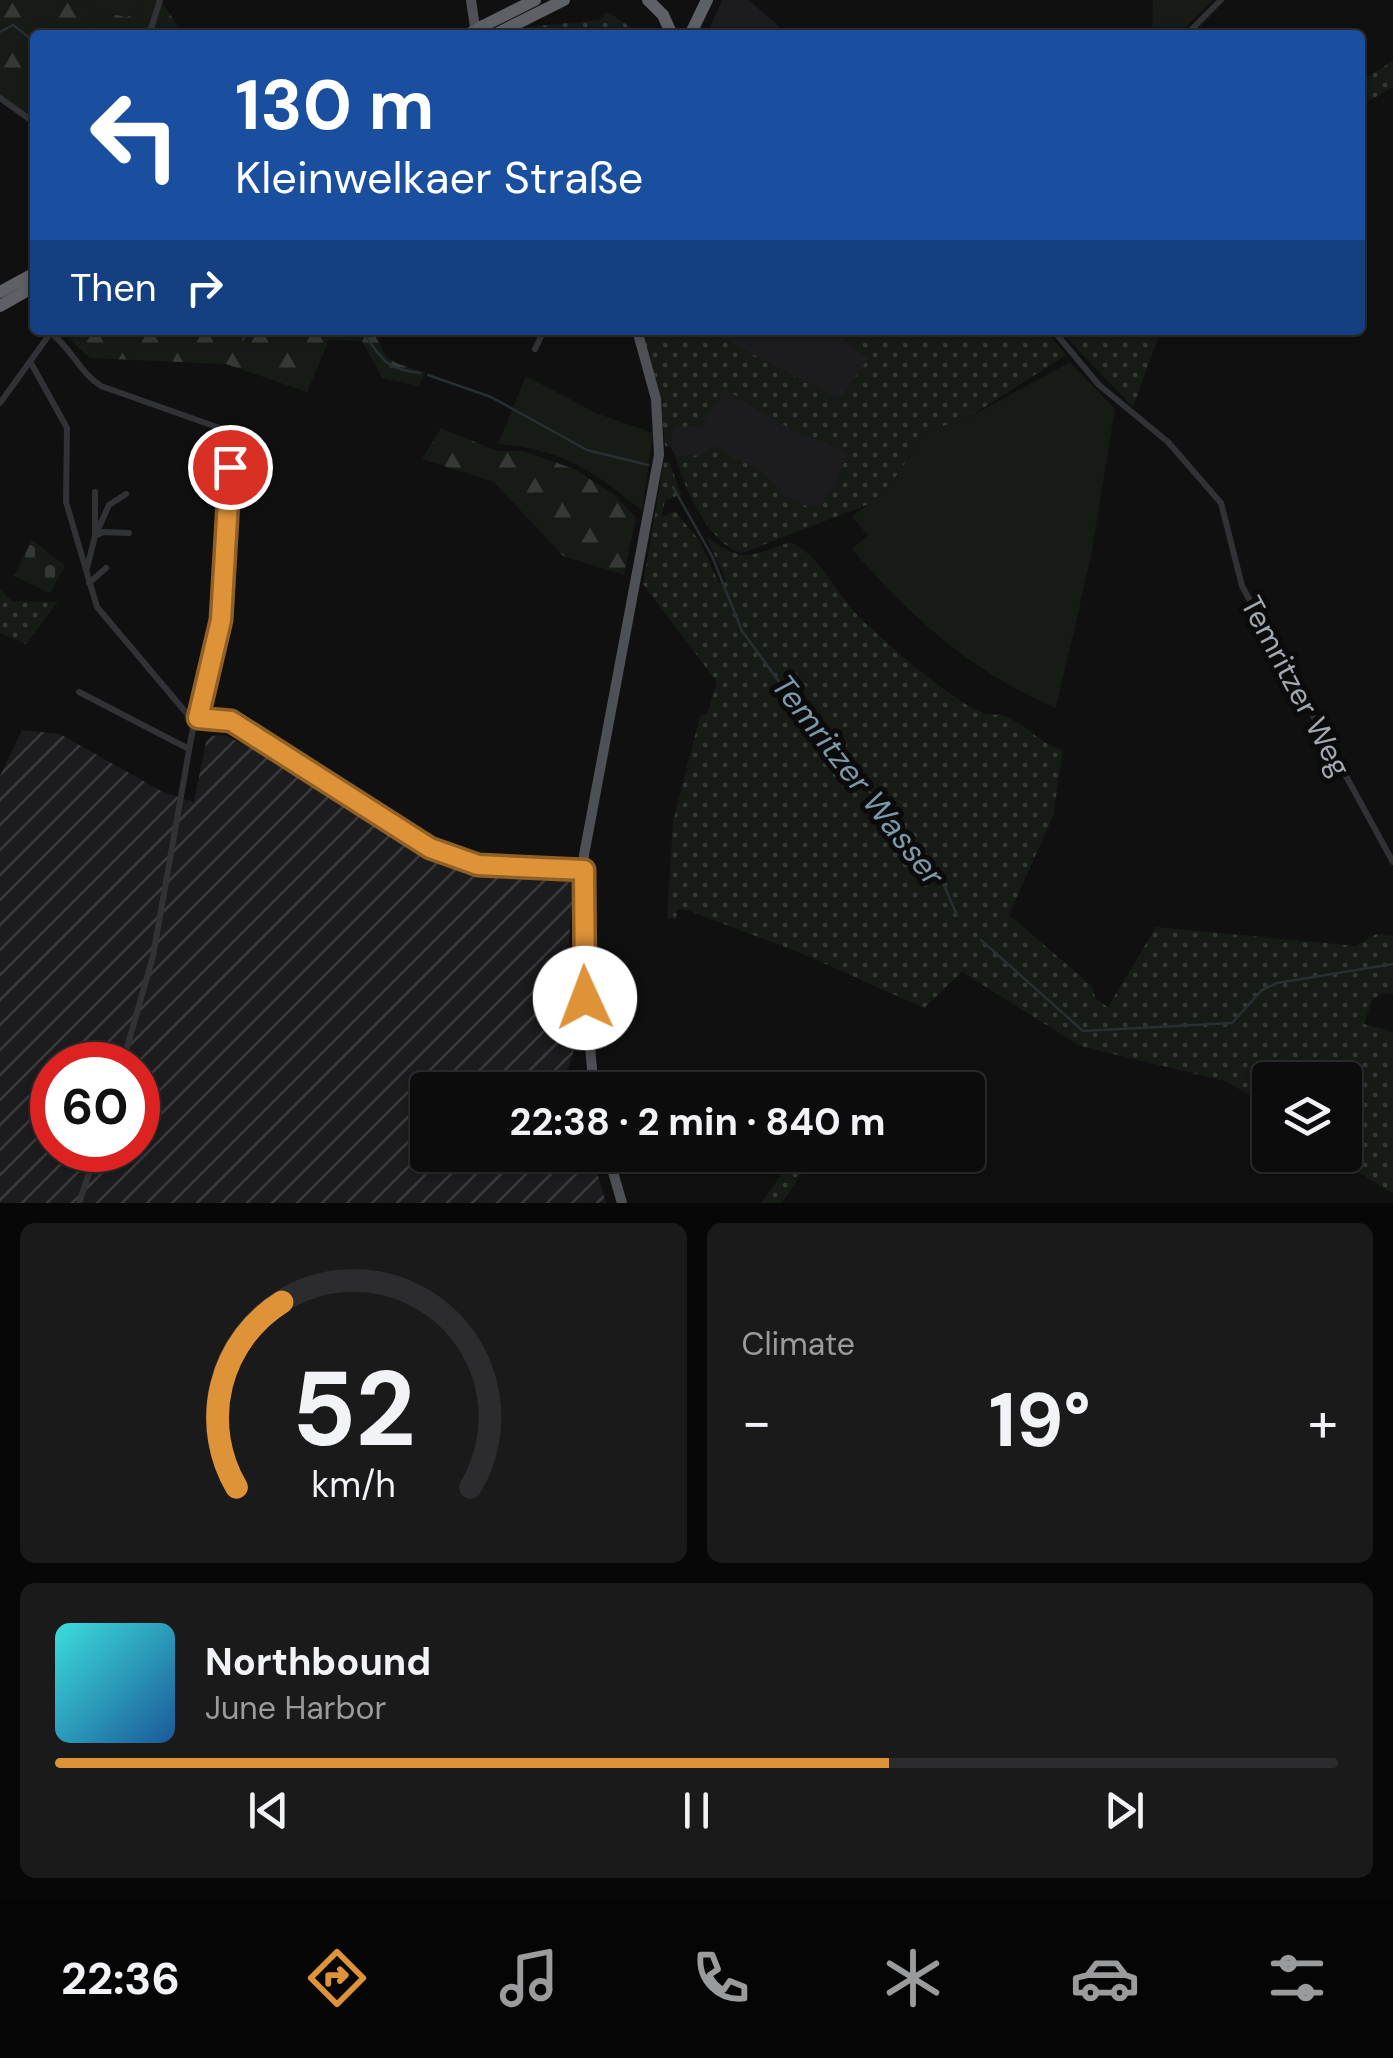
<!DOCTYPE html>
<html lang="en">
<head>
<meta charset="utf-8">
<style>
  body { margin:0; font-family:"DM Sans",sans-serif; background:#1a1a1b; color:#f1f3f6; height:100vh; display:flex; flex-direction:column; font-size:38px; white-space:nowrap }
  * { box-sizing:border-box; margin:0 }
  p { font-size:32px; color:#9a9b9d }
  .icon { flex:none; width:55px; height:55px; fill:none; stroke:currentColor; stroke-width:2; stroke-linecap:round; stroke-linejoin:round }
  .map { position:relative; height:1203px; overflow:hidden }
  .details { display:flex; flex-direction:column; gap:20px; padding:20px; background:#070707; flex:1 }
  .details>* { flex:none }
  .guide { position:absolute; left:30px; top:30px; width:1335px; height:305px; border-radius:10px; box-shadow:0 2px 8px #0004,0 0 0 2px #2c2c2e; background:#1a4fa0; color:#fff; overflow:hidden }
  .controls { position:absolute; left:1252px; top:1062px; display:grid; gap:20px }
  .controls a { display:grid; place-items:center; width:110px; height:110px; border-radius:10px; background:#0c0c0d; box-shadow:0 2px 8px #0004,0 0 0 2px #2c2c2e; font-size:50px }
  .speed { position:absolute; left:30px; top:1042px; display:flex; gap:20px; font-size:50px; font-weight:700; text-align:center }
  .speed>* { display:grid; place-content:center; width:130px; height:130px; border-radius:50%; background:#0c0c0d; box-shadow:0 2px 8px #0004,0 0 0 2px #2c2c2e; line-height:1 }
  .speed .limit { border:15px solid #d22; background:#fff; color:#111 }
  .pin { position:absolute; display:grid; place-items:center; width:85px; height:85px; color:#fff; margin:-42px; border:5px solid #fff; border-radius:50%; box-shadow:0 2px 10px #0007 }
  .me { position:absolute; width:110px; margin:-55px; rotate:358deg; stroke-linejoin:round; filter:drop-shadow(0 0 8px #0008) }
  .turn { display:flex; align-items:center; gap:35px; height:210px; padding:0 40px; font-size:45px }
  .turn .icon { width:130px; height:130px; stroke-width:2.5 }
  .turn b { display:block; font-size:70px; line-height:85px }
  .then { display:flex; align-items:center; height:95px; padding:0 40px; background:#0003; gap:20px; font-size:38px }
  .big { font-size:75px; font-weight:700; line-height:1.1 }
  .details .widget { flex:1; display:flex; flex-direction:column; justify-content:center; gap:15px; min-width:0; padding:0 35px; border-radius:15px; background:#1a1a1b }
  .details .dial { align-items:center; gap:0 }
  .dial svg { height:260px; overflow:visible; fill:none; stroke:#2c2c2e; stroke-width:7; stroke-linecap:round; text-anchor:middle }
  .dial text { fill:#f1f3f6; stroke:none }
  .song { display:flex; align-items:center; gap:30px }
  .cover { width:120px; height:120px; border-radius:15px; background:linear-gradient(135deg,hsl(180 70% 55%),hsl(210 70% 35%)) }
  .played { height:10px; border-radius:5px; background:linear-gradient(90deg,#df9339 65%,#2c2c2e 65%) }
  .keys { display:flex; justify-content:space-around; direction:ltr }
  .heat { display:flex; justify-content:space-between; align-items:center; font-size:55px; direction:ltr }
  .details .tiles { flex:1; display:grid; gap:20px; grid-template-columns:1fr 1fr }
  .widget:last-child { grid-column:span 2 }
  .trip { position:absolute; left:410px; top:1072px; width:575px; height:100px; border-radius:10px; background:#0c0c0d; box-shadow:0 2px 8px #0004,0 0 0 2px #2c2c2e; font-weight:700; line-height:100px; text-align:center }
  .menu { display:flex; height:160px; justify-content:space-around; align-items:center; background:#050505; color:#9a9b9d }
  .menu .icon { width:70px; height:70px }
  .menu .current { color:#df9339 }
  .menu b { font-size:45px; color:#f1f3f6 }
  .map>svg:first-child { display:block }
  .built { fill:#1c1c1e }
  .industrial { fill:url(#industrial-furrows); fill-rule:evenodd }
  .grass { fill:url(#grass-dots) }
  .forest { fill:url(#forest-firs) }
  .cemetery { fill:url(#cemetery-stones) }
  .garden { fill:#161b16 }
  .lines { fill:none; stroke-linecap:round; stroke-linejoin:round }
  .stream { stroke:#272f33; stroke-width:2.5 }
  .minor { stroke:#313235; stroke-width:6 }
  .primary { stroke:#4d5054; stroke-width:10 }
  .motorway { stroke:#5d6166; stroke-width:12 }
  .motorway-bridge { stroke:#5d6166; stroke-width:12 }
  .route-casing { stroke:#916025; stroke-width:25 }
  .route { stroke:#df9339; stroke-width:18 }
  .labels { text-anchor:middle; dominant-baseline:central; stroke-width:10; stroke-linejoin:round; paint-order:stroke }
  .street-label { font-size:30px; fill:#a2a8b0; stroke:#0b0b0c }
  .water-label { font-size:32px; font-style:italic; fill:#7b99a9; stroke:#0b0b0c }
</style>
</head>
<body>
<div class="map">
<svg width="1393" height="1203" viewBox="0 0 1393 1203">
  <defs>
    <pattern id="industrial-furrows" width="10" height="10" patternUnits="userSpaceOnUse" patternTransform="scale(2.5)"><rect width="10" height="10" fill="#1c1c1e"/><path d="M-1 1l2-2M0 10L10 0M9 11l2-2" fill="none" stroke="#3a3a3c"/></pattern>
    <pattern id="grass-dots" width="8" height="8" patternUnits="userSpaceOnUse" patternTransform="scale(2.5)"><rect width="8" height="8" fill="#161b16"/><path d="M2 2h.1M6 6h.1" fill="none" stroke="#353935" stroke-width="1.8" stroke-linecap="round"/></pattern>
    <pattern id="forest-firs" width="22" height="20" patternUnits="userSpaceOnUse" patternTransform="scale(2.5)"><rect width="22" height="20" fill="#161b16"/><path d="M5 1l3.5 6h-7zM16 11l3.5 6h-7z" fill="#353935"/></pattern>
    <pattern id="cemetery-stones" width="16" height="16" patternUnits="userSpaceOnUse" patternTransform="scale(2.5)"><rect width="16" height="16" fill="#161b16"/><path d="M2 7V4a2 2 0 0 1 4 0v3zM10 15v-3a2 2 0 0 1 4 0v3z" fill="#353935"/></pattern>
  </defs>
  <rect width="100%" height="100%" fill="#101011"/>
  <g class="built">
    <path d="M722,0H749L789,35H707Z"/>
    <path d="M707,330H832L869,359L839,400Z"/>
    <path d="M725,389L787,427L848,452L837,482L819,510L785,498L763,473L701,455L676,457L671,447L673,427Z"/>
  </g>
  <path class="industrial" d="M22,730L60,734L161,791L194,802L206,742L212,736L224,735L272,758L427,853L476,870L574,882L569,939L575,1047L567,1072L572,1090H428V1155H592L606,1203H0V776ZM52,1065H138V1150H52Z"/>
  <g class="grass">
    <path d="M607,12L643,35H523L526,27L599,20Z"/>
    <path d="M1393,61V87L1360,106V82Z"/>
    <path d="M641,330H707L839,400L868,359L832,330H1045L1066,355L966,419L925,432L895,479L872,503L742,553C710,546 683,486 676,457L700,455L713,445L763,473L785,498L818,510L837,482L848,452L787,427L725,389L701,426L673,427L671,447L665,446L661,404Z"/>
    <path d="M1059,330H1161L1133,407Z"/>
    <path d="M669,461L681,494L665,501L661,517L675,511L699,540L719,583L726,580L706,537C744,563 748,557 790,542C821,557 831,585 853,610C873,633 959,708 987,714C990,715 1000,714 1002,715C1025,723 1039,744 1063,750L1053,816L1009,915L1093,987L1095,999L1108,1007L1156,927L1356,946L1376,934L1393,936V994L1383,993L1372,1000L1364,1024L1393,1032V1194L1331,1155H1345V1080H1270V1107L1225,1081L1080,1046L962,972L924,1008L803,954L687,910L677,909L676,919H667L673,822L700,716L707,714L717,682L643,584L664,462Z"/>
    <path d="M0,589L12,601L58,602L26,644L0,633Z"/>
    <path d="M795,1155H814L782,1203H761Z"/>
  </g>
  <g class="forest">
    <path d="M0,0H56L126,17L140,11L144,0H161L183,35H35V123L0,98Z"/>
    <path d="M59,330H379C378,362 397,364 425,372L419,386L382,378L362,341L329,340L307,392L226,364L90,358Z"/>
    <path d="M441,428L497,451H523L574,469L612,493L636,517L624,575L563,556L494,482L422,459Z"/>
  </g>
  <path class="cemetery" d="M32,540L65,566L50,593L14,576Z"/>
  <g class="garden">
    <path d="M56,0H144L140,11L126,17Z"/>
    <path d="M1153,0H1213L1178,35H1152Z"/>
    <path d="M1070,362L1115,409L1091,557L1056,708C974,674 909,616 852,549L868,535L851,516C887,497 904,465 925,432L966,419Z"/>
    <path d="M526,376L596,413L653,433L642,511C592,470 564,450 498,444Z"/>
  </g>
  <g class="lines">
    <g class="stream">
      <path d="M0,32L13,25L35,42"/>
      <path d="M361,330C382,357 382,369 420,373"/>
      <path d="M243,340L248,330"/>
      <path d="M428,375L491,397L587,450L648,465"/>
      <path d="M673,487L712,556L742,631L846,773L888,807L936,867L957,915"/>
      <path d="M981,940L1083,1031L1232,1023L1262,990L1277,983L1393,964"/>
    </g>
    <g class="minor">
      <path d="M149,35L160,0"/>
      <path d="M1186,35L1221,0"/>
      <path d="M0,98L35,123"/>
      <path d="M1053,330L1099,385L1168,442L1221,503L1242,586L1393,862"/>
      <path d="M51,333C72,349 80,373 101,386L228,431L230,492L221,620L199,718"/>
      <path d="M535,349L544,330"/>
      <path d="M31,363L67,428L66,502L97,607L194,722L153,956L122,1065"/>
      <path d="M0,403L52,331"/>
      <path d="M95,492V536L109,505L126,494"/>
      <path d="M87,568L95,536L103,532L129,533"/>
      <path d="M89,583L106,568"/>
      <path d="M79,692L187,748"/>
      <path d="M197,720L204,716L231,721L430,848L478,865L584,871"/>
      <path d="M79,1203L97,1150"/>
    </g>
    <g class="primary">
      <path d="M471,0L476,34"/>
      <path d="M594,1090L584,983V855L659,455L656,399L637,330"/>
      <path d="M608,1155L622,1203"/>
    </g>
    <g class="motorway">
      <path d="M648,0L663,15L672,35"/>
      <path d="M483,26L535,0"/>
      <path d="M494,35L564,0"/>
      <path d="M690,35L707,0"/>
      <path d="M0,292L35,273"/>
      <path d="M0,306L35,286"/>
    </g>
    <path class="motorway-bridge" d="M467,35L483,26"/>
  </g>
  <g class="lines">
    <g class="route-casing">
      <path id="route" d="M230,467L221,620L198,718L231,721L430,848L478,865L584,870L585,998"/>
    </g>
    <use href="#route" class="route"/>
  </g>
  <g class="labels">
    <g class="street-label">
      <text transform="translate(1296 686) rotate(62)">Temritzer Weg</text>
    </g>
    <g class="water-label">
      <text transform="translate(858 780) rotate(52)">Temritzer Wasser</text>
    </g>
  </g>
</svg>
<div class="controls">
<a><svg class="icon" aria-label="layers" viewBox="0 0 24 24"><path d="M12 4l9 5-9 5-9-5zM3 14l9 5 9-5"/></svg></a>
</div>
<div class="speed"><div class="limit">60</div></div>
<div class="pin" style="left:230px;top:467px;background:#d93025"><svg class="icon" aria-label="arrive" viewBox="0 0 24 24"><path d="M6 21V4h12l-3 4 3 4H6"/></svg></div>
<svg class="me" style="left:585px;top:998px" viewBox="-20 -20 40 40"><circle r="19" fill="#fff"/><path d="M0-13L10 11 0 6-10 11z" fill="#df9339"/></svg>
<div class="trip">22:38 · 2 min · 840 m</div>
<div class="guide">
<div class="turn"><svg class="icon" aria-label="left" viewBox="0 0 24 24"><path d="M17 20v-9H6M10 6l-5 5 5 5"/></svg><div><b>130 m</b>Kleinwelkaer Straße</div></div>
<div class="then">Then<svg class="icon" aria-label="right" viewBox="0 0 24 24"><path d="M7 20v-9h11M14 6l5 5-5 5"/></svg></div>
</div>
</div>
<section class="details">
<div class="tiles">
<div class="widget dial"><svg viewBox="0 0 100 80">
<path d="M14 69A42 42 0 1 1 86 69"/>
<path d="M14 69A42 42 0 0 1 28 12" stroke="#df9339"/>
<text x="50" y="56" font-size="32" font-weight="700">52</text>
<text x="50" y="72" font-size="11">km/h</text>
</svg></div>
<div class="widget"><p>Climate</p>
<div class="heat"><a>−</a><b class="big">19°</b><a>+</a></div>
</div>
<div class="widget">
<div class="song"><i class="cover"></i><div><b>Northbound</b><p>June Harbor</p></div></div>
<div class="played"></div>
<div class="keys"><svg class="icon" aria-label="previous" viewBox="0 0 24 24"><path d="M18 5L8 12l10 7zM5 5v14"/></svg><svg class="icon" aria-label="pause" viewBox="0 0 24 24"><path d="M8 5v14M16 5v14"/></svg><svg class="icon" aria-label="next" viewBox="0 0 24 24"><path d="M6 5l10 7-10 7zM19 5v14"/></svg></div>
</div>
</div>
</section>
<nav class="menu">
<b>22:36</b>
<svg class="icon current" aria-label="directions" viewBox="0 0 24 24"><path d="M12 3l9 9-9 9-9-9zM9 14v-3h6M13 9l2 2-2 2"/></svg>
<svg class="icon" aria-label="music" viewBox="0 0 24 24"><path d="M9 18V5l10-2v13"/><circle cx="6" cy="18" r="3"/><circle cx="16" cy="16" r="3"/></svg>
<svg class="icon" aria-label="phone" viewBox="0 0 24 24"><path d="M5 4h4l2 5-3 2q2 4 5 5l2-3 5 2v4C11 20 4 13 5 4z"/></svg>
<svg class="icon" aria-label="climate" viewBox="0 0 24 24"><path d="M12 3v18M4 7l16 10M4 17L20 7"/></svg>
<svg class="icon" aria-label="car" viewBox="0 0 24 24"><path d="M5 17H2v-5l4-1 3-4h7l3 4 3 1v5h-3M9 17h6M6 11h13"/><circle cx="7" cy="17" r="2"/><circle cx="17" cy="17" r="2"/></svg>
<svg class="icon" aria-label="filters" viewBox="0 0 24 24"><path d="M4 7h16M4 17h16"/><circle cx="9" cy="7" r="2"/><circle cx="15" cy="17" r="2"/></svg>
</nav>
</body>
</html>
